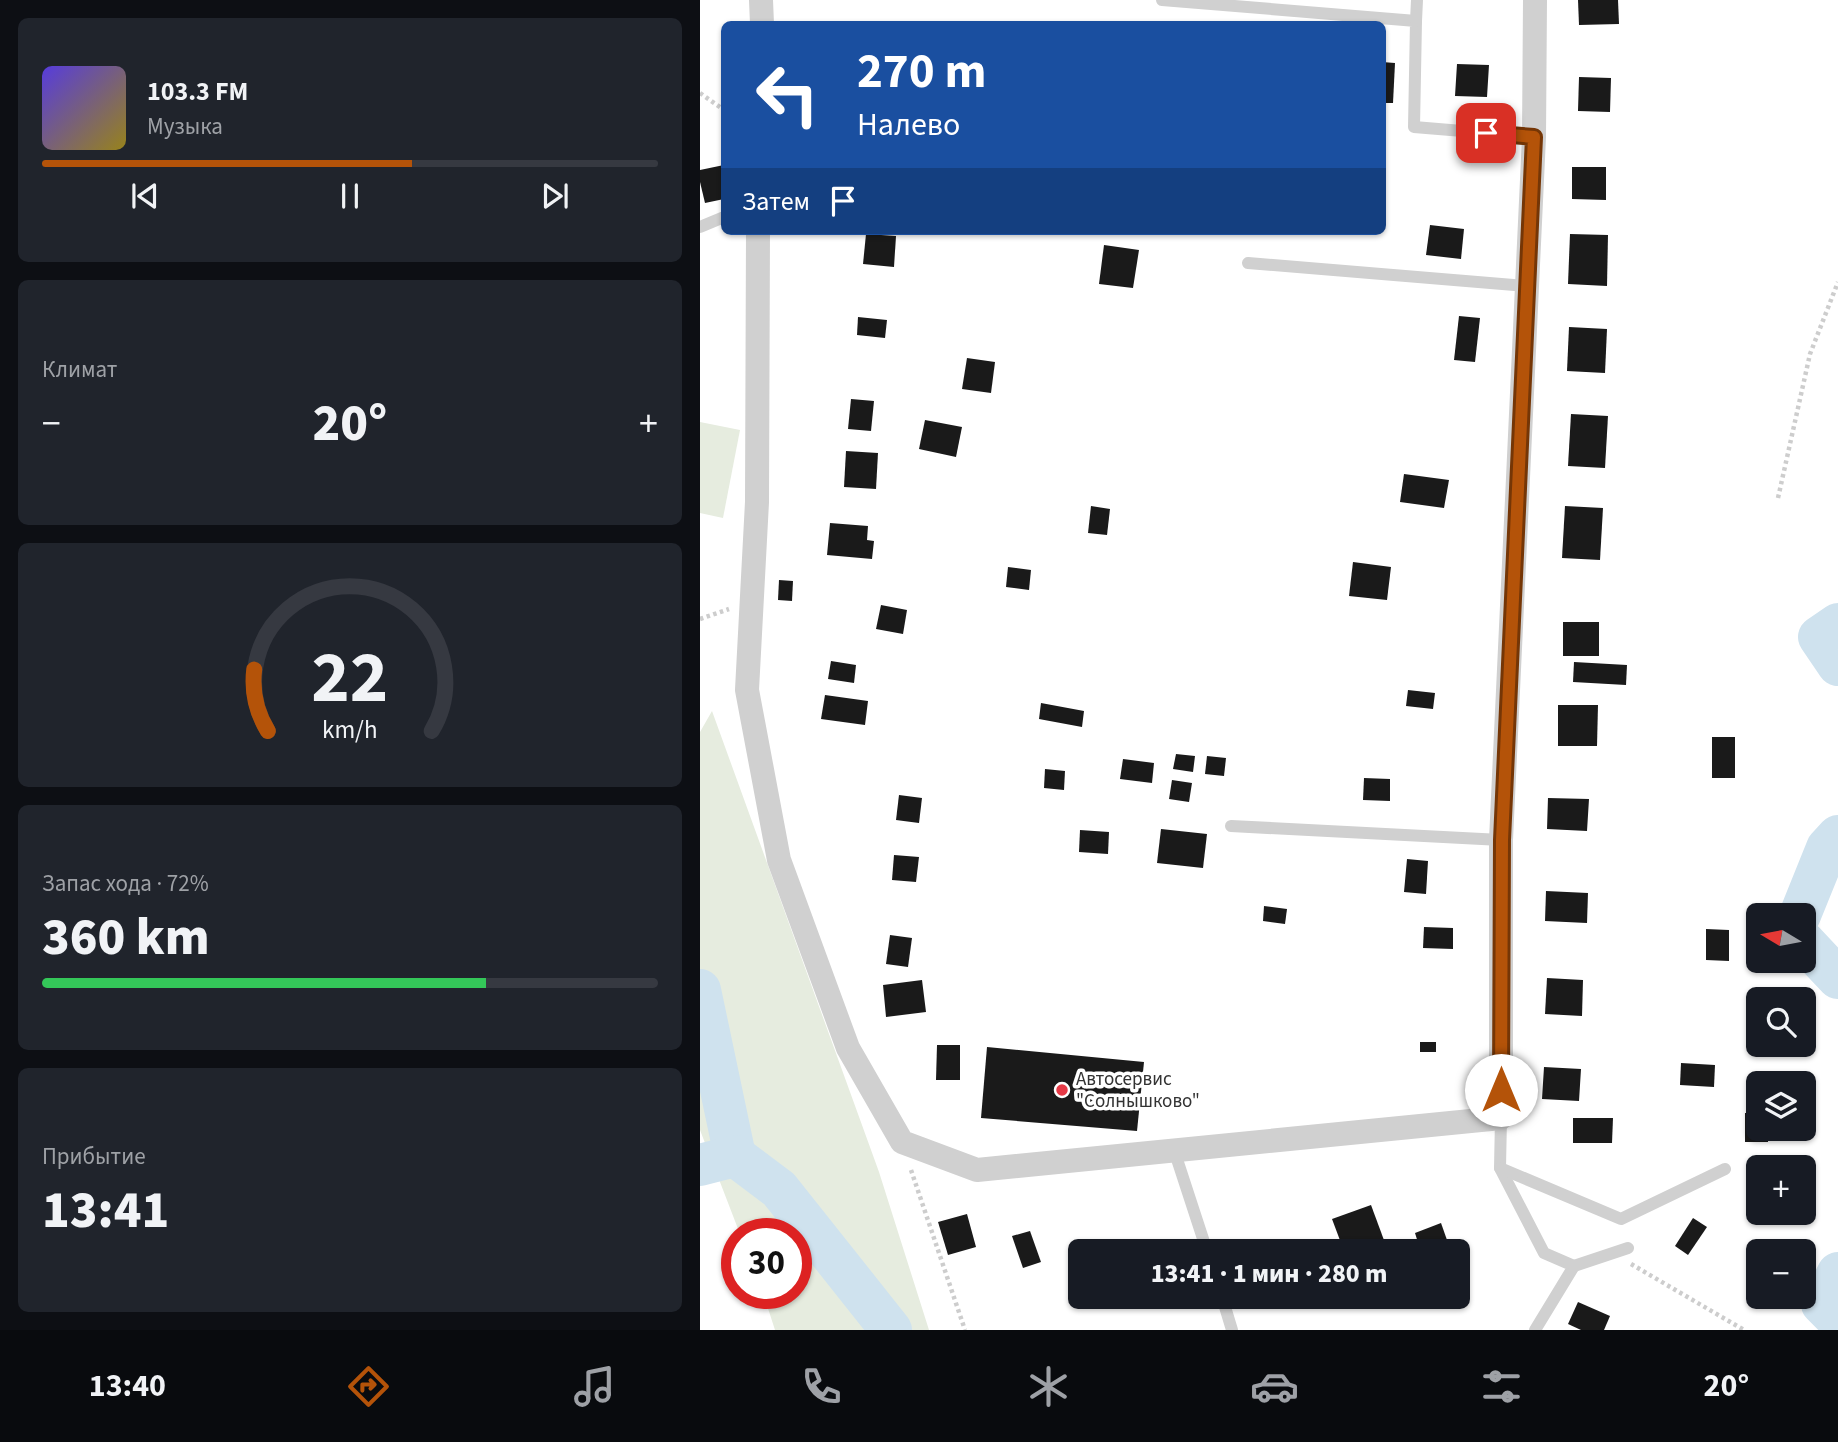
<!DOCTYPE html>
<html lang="ru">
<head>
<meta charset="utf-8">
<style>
  body { margin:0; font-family:"Source Sans 3",sans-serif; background:#20242c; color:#f1f3f6; height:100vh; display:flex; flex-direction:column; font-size:26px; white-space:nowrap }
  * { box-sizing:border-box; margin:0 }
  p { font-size:23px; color:#9ea1a6 }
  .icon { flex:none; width:38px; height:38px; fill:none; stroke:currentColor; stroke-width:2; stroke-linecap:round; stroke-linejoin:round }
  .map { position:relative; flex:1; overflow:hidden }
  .details { display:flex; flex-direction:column; gap:18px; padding:18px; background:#0d0f14; width:700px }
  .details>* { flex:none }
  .top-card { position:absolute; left:21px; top:21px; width:665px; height:214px; border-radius:10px; box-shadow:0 2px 5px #0004; background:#1a4fa0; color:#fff; overflow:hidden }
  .needle { width:46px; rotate:280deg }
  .fabs { position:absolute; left:1046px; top:903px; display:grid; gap:14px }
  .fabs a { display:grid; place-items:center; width:70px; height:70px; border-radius:10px; background:#171b24; box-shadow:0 2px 5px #0004; font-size:35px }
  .speed { position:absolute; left:21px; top:1218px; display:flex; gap:14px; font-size:35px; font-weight:700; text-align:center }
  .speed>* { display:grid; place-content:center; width:91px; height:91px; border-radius:50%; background:#171b24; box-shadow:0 2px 5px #0004; line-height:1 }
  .speed .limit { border:10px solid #d22; background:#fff; color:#111 }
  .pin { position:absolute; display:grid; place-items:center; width:60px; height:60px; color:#fff; margin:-30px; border-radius:14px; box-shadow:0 4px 10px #0006 }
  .me { position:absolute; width:77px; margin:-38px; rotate:0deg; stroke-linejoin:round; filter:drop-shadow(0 0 5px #0008) }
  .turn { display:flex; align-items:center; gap:24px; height:147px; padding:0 21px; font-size:32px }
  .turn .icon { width:91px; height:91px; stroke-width:2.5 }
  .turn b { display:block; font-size:49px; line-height:60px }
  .then { display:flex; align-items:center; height:66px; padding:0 21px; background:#0003; gap:14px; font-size:26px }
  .big { font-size:52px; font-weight:800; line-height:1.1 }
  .details .tile { flex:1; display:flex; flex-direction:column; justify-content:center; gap:10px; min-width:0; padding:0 24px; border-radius:10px; background:#20242c }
  .details .dial { align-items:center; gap:0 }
  .dial svg { height:182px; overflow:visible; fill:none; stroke:#363941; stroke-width:7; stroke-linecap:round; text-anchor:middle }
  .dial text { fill:#f1f3f6; stroke:none }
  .song { display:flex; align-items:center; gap:21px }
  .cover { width:84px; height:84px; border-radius:10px; background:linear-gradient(135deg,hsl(250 70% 55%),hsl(50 70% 35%)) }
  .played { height:7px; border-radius:4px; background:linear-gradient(90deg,#b45309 60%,#363941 60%) }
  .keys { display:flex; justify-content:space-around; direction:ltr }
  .heat { display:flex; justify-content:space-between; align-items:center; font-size:38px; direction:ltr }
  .charge { height:10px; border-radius:5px; background:linear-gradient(90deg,#34c759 72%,#363941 0) }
  .trip { position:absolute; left:368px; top:1239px; width:402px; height:70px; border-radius:10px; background:#171b24; box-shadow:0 2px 5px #0004; font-weight:800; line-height:70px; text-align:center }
  .tabs { display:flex; height:112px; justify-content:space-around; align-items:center; background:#090b0e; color:#9ea1a6 }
  .tabs .icon { width:49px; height:49px }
  .tabs .on { color:#b45309 }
  .tabs b { font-size:32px; color:#f1f3f6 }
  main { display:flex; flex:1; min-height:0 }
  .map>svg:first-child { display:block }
  .green { fill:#e6ecdf }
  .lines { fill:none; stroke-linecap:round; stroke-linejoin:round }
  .river { stroke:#cfe2ee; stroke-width:42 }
  .building { fill:#1a1a1a }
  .path { stroke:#cdcdcd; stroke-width:4.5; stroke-dasharray:3.5 3.5; stroke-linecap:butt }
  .service { stroke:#d0d0d0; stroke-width:12 }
  .minor { stroke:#d0d0d0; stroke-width:24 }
  .route-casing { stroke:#753606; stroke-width:18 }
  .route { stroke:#b45309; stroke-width:12 }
  .poi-dot { fill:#e63946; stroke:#fff; stroke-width:2.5 }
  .labels { text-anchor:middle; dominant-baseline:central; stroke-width:7; stroke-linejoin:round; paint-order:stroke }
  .poi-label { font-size:19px; fill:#333; stroke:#fff; text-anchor:start }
</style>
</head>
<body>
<main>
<section class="details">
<div class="tile">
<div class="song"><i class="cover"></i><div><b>103.3 FM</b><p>Музыка</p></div></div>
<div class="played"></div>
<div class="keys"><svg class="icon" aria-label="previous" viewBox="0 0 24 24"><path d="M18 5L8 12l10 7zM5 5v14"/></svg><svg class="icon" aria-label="pause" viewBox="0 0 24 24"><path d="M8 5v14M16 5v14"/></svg><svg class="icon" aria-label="next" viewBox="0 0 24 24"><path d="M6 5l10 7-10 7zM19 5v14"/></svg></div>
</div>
<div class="tile"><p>Климат</p>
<div class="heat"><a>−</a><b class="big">20°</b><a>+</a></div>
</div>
<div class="tile dial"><svg viewBox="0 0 100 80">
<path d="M14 69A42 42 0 1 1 86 69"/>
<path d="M14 69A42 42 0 0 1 8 42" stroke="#b45309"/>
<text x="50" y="56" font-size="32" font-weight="700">22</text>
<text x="50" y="72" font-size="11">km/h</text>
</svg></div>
<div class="tile"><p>Запас хода · 72%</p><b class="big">360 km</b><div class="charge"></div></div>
<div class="tile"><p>Прибытие</p><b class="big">13:41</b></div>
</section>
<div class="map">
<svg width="1138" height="1330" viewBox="0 0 1138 1330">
  <rect width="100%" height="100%" fill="#fff"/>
  <g class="green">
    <path d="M0,422L40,430L23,518L0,513Z"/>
    <path d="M12,711L179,1172L229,1330H75L63,1293H96V1234H40L0,1130V732Z"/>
  </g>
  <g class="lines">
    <g class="river">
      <path d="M1138,624L1119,637L1138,665"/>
      <path d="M1100,915L1127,848L1138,836"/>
      <path d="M1104,942L1138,978"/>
      <path d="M0,990L35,1156"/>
      <path d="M0,1165L35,1156L79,1189L191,1330"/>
      <path d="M1138,1273L1122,1304L1138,1320"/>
    </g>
  </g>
  <g class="building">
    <path d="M878,0H918L919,24L879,25Z"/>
    <path d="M682,62L695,63L693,103H682Z"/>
    <path d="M757,64L789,65L787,97L755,96Z"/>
    <path d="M879,77L911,78L910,112L878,111Z"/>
    <path d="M24,165V199L5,203L0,182V170Z"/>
    <path d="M872,167H906V200L872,199Z"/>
    <path d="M730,225L764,229L761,259L726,255Z"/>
    <path d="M166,234L196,236L194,267L163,264Z"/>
    <path d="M870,234L908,235L907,286L868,284Z"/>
    <path d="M404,245L439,250L433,288L399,284Z"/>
    <path d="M759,316L780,318L775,362L754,360Z"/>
    <path d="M158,317L187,320L185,338L157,335Z"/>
    <path d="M869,327L907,329L905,373L867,371Z"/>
    <path d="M267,358L295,362L291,393L262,389Z"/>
    <path d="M151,399L174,401L171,431L148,429Z"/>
    <path d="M871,414L908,416L905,468L868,466Z"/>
    <path d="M225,420L262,427L256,457L219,449Z"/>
    <path d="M146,451L178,453L176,489L144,487Z"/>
    <path d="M704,474L749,480L744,508L700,502Z"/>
    <path d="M391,506L410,509L407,535L388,533Z"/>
    <path d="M865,506L903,508L900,560L862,558Z"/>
    <path d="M130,523L168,526L167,540L174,541L172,559L127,555Z"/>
    <path d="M653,562L691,567L687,600L649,596Z"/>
    <path d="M308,567L331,570L329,590L306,587Z"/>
    <path d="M79,580L93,581L92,601L78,600Z"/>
    <path d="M181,605L207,610L203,634L176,629Z"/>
    <rect x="863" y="622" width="36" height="34"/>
    <path d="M131,661L156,665L154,683L128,679Z"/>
    <path d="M874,662L927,665L926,685L873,682Z"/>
    <path d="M708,690L735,693L733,709L706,706Z"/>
    <path d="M125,695L168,701L165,725L121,719Z"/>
    <path d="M341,703L384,711L382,727L339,719Z"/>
    <path d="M858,705H898L897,746H858Z"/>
    <rect x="1012" y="737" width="23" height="41"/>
    <path d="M476,754L495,756L493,772L473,769Z"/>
    <path d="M507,756L526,758L524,776L505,774Z"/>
    <path d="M423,759L454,763L452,783L420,779Z"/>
    <path d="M345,769L365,771L364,790L344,788Z"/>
    <path d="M664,778L690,779V801L663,800Z"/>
    <path d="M472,780L492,783L489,802L469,799Z"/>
    <path d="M199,795L222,798L219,823L196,820Z"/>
    <path d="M848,798L889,799L887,831L847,829Z"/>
    <path d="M461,829L507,834L503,868L457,863Z"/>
    <path d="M380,830L409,832L408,854L379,852Z"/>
    <path d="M194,855L219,857L216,882L192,880Z"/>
    <path d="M707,859L728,861L726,894L704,892Z"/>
    <path d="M846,891L888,893L887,923L845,921Z"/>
    <path d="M564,906L587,909L585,924L563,921Z"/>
    <path d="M724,927L753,928V949L723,948Z"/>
    <path d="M1006,929L1029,930V961L1006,960Z"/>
    <path d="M190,935L212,938L208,967L186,964Z"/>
    <path d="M847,978L883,980L882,1016L845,1014Z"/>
    <path d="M222,980L226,1012L186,1017L183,985Z"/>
    <rect x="720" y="1042" width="16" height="10"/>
    <path d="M237,1045H260V1080H236Z"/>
    <path d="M287,1047L444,1062L437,1131L281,1118Z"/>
    <path d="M981,1063L1015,1065L1014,1087L980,1085Z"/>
    <path d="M844,1067L881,1069L879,1101L842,1099Z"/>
    <path d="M1045,1113H1059V1129H1068V1142H1045Z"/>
    <path d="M873,1118H913L912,1143H873Z"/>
    <path d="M671,1205L688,1251H644L632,1219Z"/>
    <path d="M267,1214L276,1247L248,1255L238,1222Z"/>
    <path d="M993,1218L1007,1227L988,1255L975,1246Z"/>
    <path d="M741,1223L747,1240L720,1249L715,1233Z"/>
    <path d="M330,1231L341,1262L323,1268L312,1236Z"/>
    <path d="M587,1243L590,1251H565Z"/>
    <path d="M878,1302L910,1316L904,1330H881L868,1324Z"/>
  </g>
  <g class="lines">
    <g class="path">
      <path d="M0,93L24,110"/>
      <path d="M1078,498L1110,354L1138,282"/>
      <path d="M0,619L29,609"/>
      <path d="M211,1170L265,1330"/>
      <path d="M931,1264L1044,1330"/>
    </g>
    <g class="service">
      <path d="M462,0L716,21L714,127L834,137"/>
      <path d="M716,21L717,0"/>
      <path d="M0,227L24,217"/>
      <path d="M548,263L827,286"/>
      <path d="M531,826L801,840"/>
      <path d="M801,1118L800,1168L844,1253L874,1266L835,1330"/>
      <path d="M474,1150L507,1251"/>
      <path d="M800,1168L921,1219L1025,1169"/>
      <path d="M874,1266L928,1248"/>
      <path d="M522,1297L532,1330"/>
    </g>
    <g class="minor">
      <path d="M61,0L62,24"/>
      <path d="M58,231L57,502L47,690L79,860L148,1048L202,1142L277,1170L801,1118V840L834,137L835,0"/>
    </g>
  </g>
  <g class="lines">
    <g class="route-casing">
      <path id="route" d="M786,133L834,137L802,840L801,1090"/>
    </g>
    <use href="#route" class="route"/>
  </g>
  <circle class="poi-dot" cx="362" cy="1090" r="7"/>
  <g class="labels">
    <g class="poi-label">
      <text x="376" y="1079">Автосервис<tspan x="376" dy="22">"Солнышково"</tspan></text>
    </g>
  </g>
</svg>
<div class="fabs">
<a><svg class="needle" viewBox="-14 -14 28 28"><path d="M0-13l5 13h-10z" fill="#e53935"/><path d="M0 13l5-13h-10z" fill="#9ea1a6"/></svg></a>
<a><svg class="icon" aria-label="search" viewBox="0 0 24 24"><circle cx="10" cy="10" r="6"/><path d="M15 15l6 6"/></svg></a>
<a><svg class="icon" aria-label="layers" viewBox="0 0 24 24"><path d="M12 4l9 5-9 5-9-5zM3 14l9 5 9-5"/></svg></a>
<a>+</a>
<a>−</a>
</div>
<div class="speed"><div class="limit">30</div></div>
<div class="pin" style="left:786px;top:133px;background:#d93025"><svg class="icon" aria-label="arrive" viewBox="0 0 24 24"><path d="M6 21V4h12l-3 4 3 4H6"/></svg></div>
<svg class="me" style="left:801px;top:1090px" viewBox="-20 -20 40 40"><circle r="19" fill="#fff"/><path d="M0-13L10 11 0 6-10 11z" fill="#b45309"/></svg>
<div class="trip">13:41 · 1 мин · 280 m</div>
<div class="top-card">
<div class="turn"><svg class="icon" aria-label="left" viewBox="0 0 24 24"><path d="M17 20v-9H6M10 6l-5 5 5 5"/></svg><div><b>270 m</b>Налево</div></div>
<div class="then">Затем<svg class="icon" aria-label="arrive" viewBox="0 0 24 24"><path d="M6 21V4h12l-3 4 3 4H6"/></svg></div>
</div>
</div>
</main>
<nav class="tabs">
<b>13:40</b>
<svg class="icon on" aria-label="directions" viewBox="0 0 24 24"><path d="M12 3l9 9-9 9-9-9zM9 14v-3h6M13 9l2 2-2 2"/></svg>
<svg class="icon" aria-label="music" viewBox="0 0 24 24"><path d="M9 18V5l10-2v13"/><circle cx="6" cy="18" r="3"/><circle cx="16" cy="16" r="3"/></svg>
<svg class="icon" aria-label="phone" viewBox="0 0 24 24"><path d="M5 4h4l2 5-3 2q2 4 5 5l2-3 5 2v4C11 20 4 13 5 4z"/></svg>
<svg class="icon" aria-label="climate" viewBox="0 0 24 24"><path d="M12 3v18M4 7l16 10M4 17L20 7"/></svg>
<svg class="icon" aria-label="car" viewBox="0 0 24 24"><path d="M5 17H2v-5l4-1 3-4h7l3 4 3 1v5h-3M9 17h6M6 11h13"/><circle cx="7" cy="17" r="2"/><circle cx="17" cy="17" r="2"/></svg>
<svg class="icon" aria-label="filters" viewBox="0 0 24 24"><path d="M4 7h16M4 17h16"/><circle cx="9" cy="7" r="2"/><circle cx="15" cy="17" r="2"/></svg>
<b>20°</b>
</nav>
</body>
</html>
